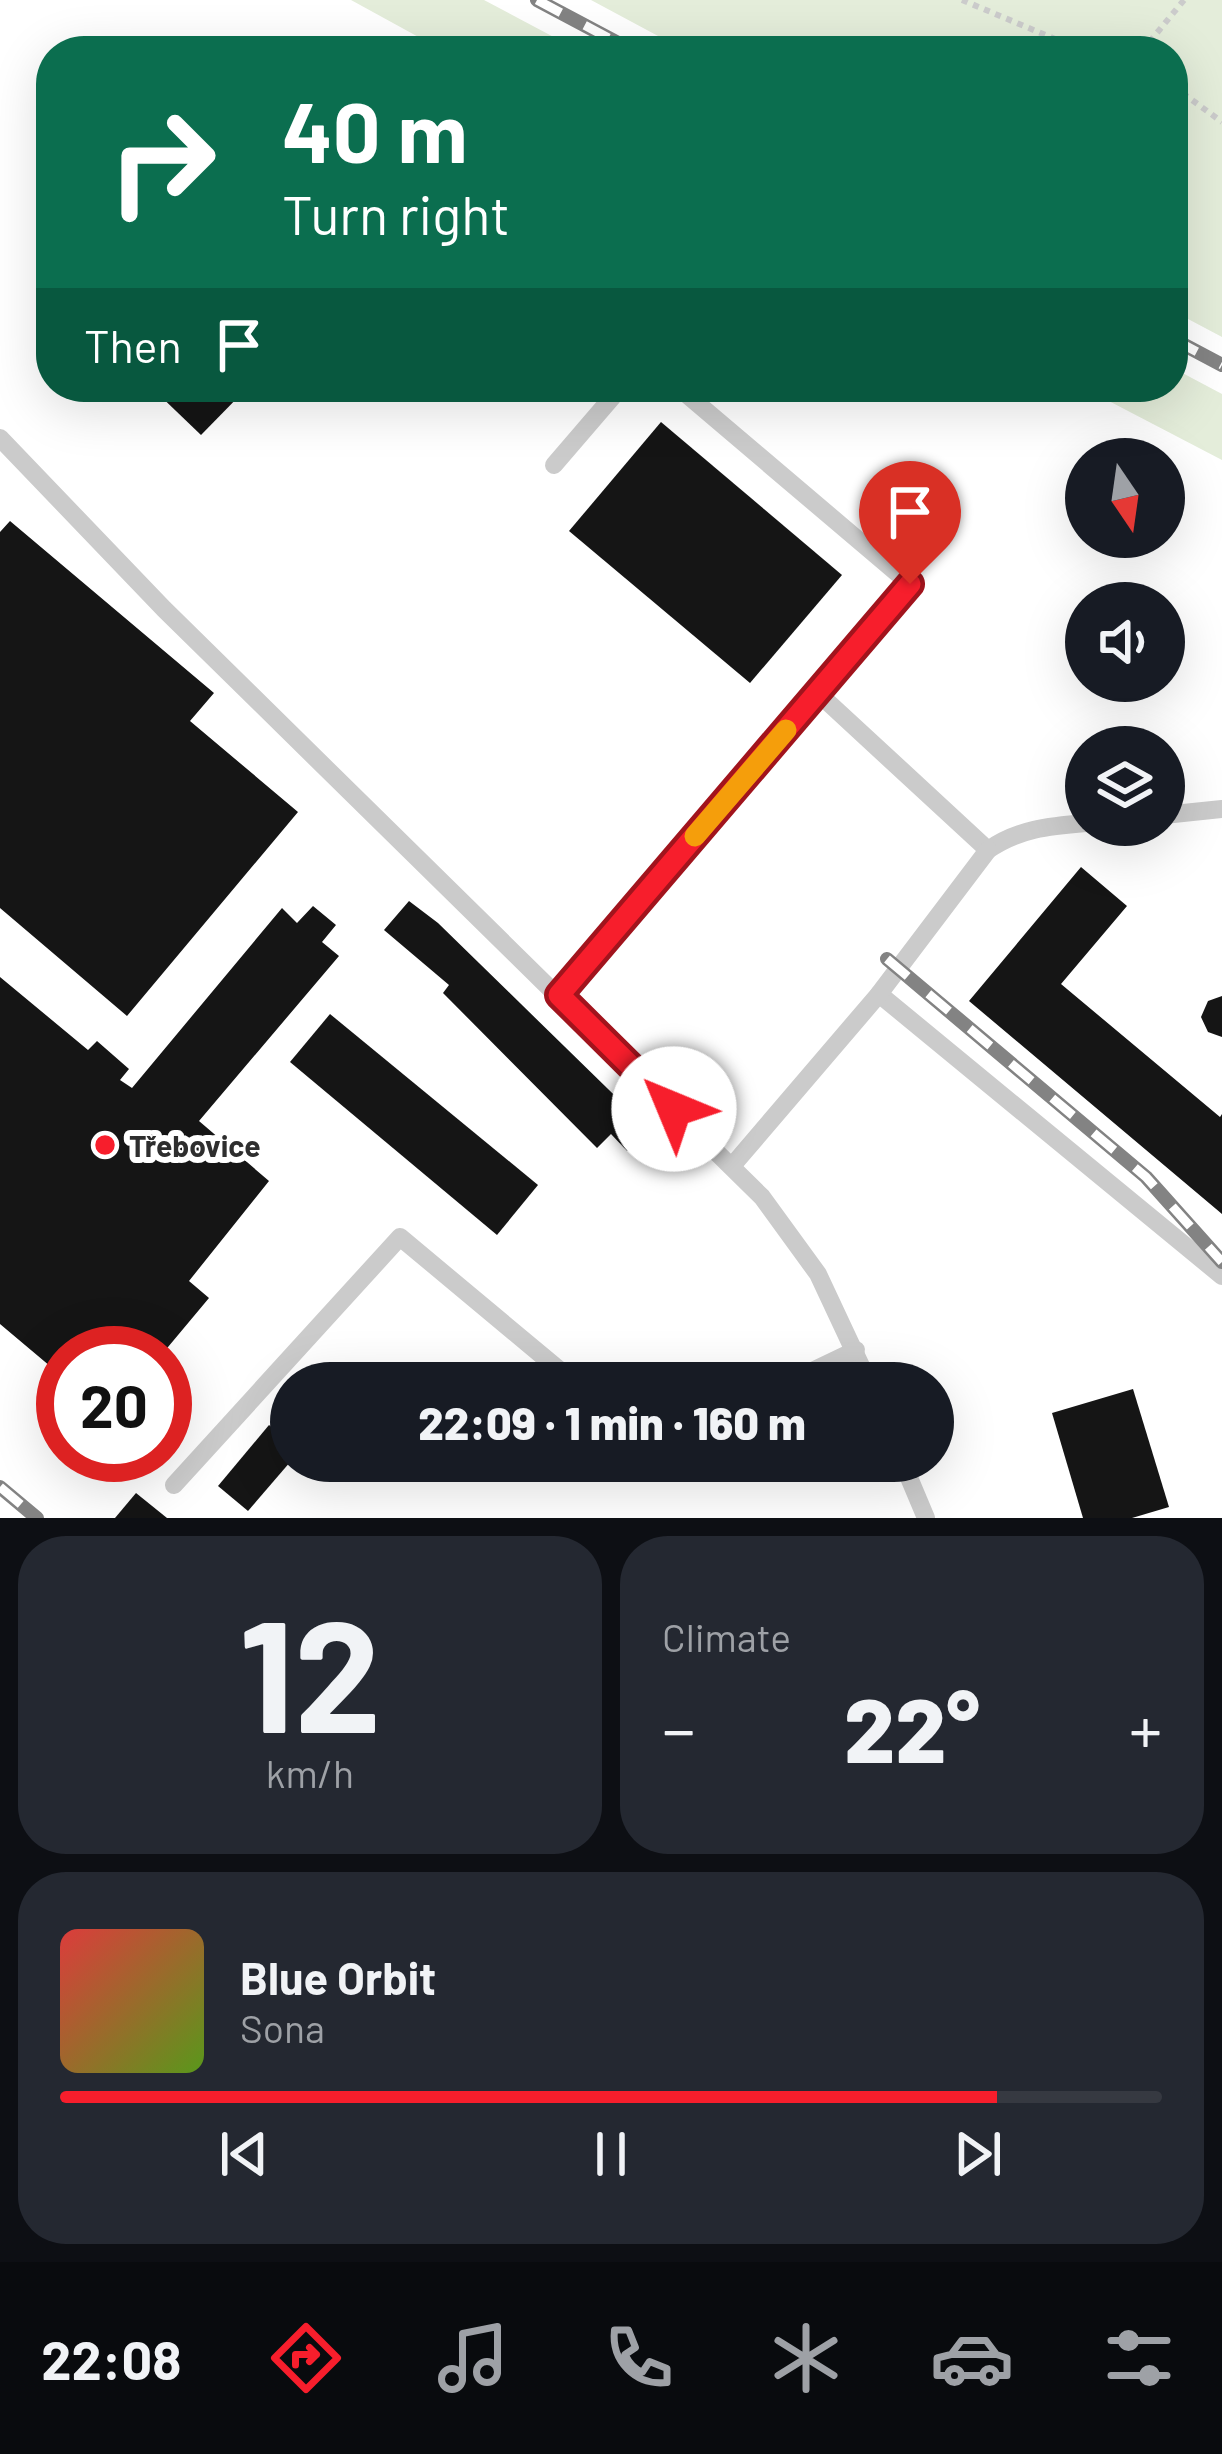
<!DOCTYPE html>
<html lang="en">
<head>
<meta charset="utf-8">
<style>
  body { margin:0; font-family:Barlow,sans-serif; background:#242831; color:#f1f3f6; height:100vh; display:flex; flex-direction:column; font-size:45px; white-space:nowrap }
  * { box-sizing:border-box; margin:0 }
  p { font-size:39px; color:#9ea1a6 }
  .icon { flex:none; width:66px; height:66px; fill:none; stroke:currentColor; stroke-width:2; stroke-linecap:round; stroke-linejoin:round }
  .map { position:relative; height:1518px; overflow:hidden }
  .panel { display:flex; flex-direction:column; gap:18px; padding:18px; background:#0d0f14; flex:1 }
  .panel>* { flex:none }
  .guide { position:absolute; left:36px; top:36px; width:1152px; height:366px; border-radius:48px; box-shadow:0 12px 48px #0002; background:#0b6e4f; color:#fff; overflow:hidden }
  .needle { width:78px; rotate:167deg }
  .tools { position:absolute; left:1065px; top:438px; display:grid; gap:24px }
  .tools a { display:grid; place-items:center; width:120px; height:120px; border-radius:50%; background:#171b24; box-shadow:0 12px 48px #0002; font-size:60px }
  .speed { position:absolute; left:36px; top:1326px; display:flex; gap:24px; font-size:60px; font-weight:700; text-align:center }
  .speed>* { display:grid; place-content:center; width:156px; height:156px; border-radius:50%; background:#171b24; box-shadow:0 12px 48px #0002; line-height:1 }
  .speed .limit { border:18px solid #d22; background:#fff; color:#111 }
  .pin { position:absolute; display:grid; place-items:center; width:102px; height:102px; color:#fff; margin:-123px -51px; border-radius:50% 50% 50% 0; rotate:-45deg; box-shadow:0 0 12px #0007 }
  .pin .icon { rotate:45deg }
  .me { position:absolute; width:132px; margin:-66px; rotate:315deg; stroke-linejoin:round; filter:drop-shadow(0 0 9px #0008) }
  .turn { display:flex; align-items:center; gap:42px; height:252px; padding:0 48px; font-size:54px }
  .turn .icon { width:156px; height:156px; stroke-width:2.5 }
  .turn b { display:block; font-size:84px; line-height:102px }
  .then { display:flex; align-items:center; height:114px; padding:0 48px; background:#0003; gap:24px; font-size:45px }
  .big { font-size:90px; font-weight:800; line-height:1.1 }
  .panel .widget { flex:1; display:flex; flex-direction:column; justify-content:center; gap:18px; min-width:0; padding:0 42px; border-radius:48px; background:#242831 }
  .panel .dial { align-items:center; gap:0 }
  .dial b { font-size:156px; line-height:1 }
  .song { display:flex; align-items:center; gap:36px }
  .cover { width:144px; height:144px; border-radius:18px; background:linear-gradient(135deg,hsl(0 70% 55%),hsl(90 70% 35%)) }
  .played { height:12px; border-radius:6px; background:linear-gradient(90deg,#f71e2c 85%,#363941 85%) }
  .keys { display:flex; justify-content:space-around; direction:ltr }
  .heat { display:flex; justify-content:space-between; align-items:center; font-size:66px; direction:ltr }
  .panel .tiles { flex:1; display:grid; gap:18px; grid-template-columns:1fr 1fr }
  .widget:last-child { grid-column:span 2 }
  .trip { position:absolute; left:270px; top:1362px; width:684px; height:120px; border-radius:60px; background:#171b24; box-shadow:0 12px 48px #0002; font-weight:800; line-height:120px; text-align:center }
  .tab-bar { display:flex; height:192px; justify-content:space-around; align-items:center; background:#090b0e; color:#9ea1a6 }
  .tab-bar .icon { width:84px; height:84px }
  .tab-bar .active { color:#f71e2c }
  .tab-bar b { font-size:54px; color:#f1f3f6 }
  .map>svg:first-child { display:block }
  .green { fill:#e4edda }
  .building { fill:#151515 }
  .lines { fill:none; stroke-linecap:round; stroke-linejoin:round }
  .path { stroke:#cbcbcb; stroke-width:6; stroke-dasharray:6 6; stroke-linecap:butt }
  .service { stroke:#cbcbcb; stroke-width:18 }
  .rail-casing { stroke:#838383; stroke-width:14 }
  .rail { stroke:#fff; stroke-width:9; stroke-dasharray:27; stroke-linecap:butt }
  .route-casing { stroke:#a1141d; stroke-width:30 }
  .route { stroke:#f71e2c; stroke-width:21 }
  .slow { stroke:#f59e0b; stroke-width:21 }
  .poi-dot { fill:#f71e2c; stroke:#fff; stroke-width:4.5 }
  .labels { text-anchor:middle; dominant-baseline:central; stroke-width:12; stroke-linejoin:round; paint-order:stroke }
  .poi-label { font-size:30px; font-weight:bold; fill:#2e2e2e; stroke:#fff; text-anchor:start }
</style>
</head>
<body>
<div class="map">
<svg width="1222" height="1518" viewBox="0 0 1222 1518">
  <rect width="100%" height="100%" fill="#fff"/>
  <g class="green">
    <path d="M351,0H484L580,51H444Z"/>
    <path d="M591,0H1222V337L1173,311V51H686Z"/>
    <path d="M1173,368L1222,394V460L1082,387H1173Z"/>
  </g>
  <g class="building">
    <path d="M151,387H248L201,435Z"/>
    <path d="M661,422L842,575L750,683L569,531Z"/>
    <path d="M10,521L214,693L190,721L298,812L127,1016L0,908V532Z"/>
    <path d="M1081,867L1127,906L1061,984L1220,1117L1222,1114V1214L969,1001Z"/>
    <path d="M409,901L438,923L649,1129L627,1151L611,1134L597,1148L443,993L449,985L384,930Z"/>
    <path d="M313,906L336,925L322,942L339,956L199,1121L269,1181L189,1281L209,1298L163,1353H63V1377L0,1324V977L88,1050L97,1041L129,1069L120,1080L132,1088L282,908L297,923Z"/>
    <path d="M1222,996V1037L1208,1032L1201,1017L1208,1001Z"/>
    <path d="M330,1014L538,1185L497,1235L290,1062Z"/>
    <path d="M1133,1389L1169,1507L1132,1518H1083L1052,1413Z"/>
    <path d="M269,1425L291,1443V1461L248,1511L218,1486Z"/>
    <path d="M60,1455H96L81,1473Z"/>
    <path d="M136,1493L167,1518H115Z"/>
  </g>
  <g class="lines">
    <g class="path">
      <path d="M962,0L1067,44L1101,51"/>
      <path d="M1142,51L1184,0"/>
      <path d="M1173,86L1222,122"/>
    </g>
    <g class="service">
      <path d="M678,387L910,584L818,693"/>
      <path d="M0,438L164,609L762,1197L818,1274L869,1383"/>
      <path d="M554,465L621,387"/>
      <path d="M1164,815L1222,809"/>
      <path d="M879,994L1222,1276"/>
      <path d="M559,995L818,693L988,850C1018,829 1049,826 1086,823"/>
      <path d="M732,1166L879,994L988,850"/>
      <path d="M787,1383L856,1350"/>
      <path d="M902,1461L926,1518"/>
      <path d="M174,1485L400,1237L575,1383"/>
    </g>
    <g class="rail-casing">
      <g id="rail">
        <path d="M537,0L633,51"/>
        <path d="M1173,339L1222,365"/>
        <path d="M887,959L1146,1177L1222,1262"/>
        <path d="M0,1487L37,1518"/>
      </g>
    </g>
    <use href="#rail" class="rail"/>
  </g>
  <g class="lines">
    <g class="route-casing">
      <path id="route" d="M674,1109L559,995L910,584"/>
    </g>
    <use href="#route" class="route"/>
    <path class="slow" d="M695,836L786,730"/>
  </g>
  <circle class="poi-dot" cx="105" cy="1145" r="12"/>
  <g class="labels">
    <g class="poi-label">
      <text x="129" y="1145">Třebovice</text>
    </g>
  </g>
</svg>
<div class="tools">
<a><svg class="needle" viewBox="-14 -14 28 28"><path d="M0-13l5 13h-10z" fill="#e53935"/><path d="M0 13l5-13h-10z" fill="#9ea1a6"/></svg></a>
<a><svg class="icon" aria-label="sound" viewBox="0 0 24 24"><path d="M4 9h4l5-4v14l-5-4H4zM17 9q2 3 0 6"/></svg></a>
<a><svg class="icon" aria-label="layers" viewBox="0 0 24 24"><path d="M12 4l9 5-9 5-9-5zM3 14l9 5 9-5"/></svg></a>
</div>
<div class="speed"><div class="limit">20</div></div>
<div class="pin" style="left:910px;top:584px;background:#d93025"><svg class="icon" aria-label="arrive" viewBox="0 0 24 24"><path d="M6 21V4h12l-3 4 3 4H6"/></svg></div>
<svg class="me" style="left:674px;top:1109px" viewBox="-20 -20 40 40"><circle r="19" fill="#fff"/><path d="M0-13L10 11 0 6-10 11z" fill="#f71e2c"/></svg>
<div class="trip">22:09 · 1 min · 160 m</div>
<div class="guide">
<div class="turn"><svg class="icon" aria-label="right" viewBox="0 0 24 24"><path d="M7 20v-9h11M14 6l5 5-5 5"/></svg><div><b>40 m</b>Turn right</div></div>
<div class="then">Then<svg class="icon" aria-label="arrive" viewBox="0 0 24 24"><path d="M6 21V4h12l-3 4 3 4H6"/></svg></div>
</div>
</div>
<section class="panel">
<div class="tiles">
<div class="widget dial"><b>12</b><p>km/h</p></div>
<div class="widget"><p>Climate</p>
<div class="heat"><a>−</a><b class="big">22°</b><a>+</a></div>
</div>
<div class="widget">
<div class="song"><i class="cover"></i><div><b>Blue Orbit</b><p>Sona</p></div></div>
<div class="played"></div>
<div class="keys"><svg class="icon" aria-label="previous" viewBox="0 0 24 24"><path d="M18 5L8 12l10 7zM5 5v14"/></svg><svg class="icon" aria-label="pause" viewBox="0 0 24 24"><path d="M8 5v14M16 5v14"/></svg><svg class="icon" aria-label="next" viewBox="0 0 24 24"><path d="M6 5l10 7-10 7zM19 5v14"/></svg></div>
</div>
</div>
</section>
<nav class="tab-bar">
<b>22:08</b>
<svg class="icon active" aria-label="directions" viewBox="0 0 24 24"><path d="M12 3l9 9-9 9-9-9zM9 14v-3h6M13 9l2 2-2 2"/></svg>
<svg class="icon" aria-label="music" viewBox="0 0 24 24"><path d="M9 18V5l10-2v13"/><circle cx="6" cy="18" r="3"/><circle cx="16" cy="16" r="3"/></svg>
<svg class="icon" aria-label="phone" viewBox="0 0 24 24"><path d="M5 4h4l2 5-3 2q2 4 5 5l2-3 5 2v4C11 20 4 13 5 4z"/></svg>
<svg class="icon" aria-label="climate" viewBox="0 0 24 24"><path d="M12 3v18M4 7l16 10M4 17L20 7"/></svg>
<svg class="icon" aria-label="car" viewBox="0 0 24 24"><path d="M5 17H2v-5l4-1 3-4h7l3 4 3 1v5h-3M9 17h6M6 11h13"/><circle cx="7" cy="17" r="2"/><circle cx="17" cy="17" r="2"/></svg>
<svg class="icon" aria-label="filters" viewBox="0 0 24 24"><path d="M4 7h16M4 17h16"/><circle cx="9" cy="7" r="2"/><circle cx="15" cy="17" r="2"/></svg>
</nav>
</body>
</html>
